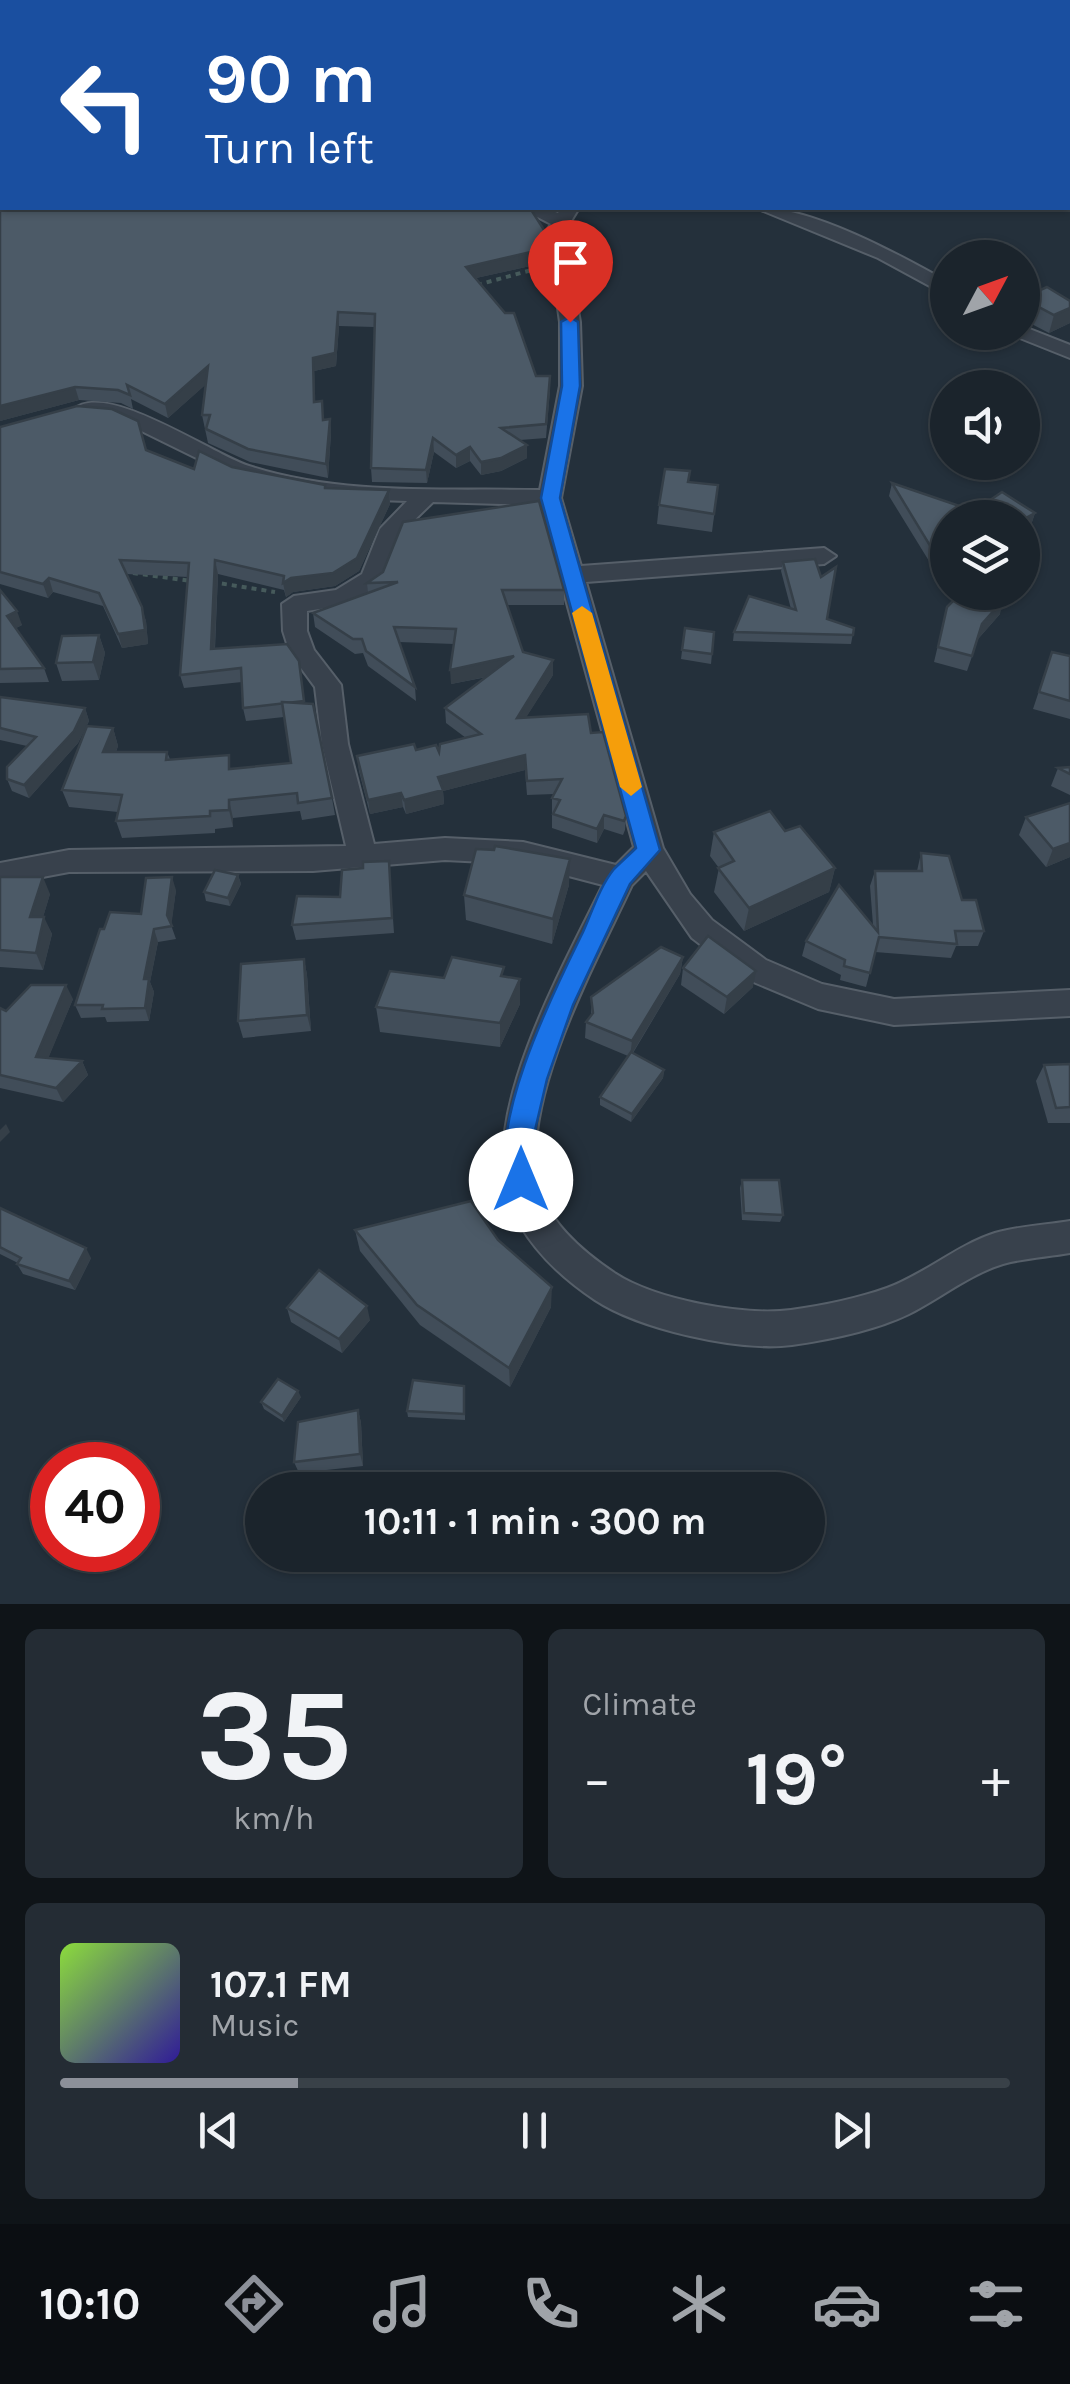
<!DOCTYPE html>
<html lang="en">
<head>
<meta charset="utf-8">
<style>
  body { margin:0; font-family:Karla,sans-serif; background:#242c34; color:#f1f3f6; height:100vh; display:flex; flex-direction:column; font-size:38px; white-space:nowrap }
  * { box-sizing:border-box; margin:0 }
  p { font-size:32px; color:#a0a4a9 }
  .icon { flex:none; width:55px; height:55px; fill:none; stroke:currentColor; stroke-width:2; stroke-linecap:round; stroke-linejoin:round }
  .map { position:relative; height:1604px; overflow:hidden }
  .panel { display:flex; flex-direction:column; gap:25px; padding:25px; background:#0f1418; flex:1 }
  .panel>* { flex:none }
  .banner { position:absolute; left:0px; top:0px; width:1070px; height:210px; box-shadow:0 2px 8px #0004,0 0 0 2px #394148; background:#1a4fa0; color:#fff; overflow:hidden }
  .needle { width:65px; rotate:49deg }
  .fabs { position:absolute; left:930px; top:240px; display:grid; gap:20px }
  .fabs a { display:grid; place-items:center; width:110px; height:110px; border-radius:50%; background:#1b242c; box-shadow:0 2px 8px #0004,0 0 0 2px #394148; font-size:50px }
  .speed { position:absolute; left:30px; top:1442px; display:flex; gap:20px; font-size:50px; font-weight:700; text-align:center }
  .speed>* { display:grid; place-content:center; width:130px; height:130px; border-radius:50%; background:#1b242c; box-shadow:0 2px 8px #0004,0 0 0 2px #394148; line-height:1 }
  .speed .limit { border:15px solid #d22; background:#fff; color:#111 }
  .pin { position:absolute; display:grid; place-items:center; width:85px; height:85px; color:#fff; margin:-102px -42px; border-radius:50% 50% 50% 0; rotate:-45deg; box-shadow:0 0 10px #0007 }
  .pin .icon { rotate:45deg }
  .me { position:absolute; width:110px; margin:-55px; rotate:0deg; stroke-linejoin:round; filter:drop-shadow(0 0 8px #0008) }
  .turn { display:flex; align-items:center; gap:35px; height:210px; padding:0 40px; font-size:45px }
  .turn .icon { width:130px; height:130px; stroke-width:2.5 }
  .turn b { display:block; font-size:70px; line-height:85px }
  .big { font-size:75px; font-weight:700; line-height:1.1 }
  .panel .tile { flex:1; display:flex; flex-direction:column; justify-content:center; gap:15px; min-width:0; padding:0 35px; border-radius:15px; background:#242c34 }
  .panel .dial { align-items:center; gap:0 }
  .dial b { font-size:130px; line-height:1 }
  .song { display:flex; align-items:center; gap:30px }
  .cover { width:120px; height:120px; border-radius:15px; background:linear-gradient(135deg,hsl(90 70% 55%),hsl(250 70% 35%)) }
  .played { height:10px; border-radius:5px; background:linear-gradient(90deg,#8c9099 25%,#394148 25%) }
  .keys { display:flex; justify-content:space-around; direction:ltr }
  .heat { display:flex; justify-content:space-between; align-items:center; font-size:55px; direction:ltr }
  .panel .tiles { flex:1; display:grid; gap:25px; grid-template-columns:1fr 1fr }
  .tile:last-child { grid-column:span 2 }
  .trip { position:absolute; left:245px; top:1472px; width:580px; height:100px; border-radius:50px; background:#1b242c; box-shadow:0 2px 8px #0004,0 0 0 2px #394148; font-weight:700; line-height:100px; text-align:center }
  .tabs { display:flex; height:160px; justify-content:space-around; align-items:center; background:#0b0e12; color:#a0a4a9 }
  .tabs .icon { width:70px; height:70px }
  .tabs .on { color:#8c9099 }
  .tabs b { font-size:45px; color:#f1f3f6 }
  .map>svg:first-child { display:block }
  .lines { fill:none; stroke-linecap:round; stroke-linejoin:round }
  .minor-casing { stroke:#565f69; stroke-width:4 }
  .path { stroke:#465a5b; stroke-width:4; stroke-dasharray:5 5; stroke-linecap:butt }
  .minor { fill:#38414c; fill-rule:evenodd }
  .wall { fill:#414d59 }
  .shaded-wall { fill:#353f48 }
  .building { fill:#4c5a67; stroke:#353f48; stroke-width:2.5 }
  .route { fill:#1a73e8; stroke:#114b97; stroke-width:2.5 }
  .slow { fill:#f59e0b }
</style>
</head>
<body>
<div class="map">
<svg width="1070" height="1604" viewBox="0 0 1070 1604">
  <rect width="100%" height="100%" fill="#24303b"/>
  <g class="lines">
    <g class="minor-casing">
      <g id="minor">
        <path d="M520,208H544L558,213L561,208H579L565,231L580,322L582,386L561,498L581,566L824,548L836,556L824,564L586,582L663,848L690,894L712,920L766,960L822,984L894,999L1070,990V1016L894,1025L818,1009L744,978L692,938L646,871L632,885C596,962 524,1092 537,1177C544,1220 583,1252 616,1274C656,1300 744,1316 791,1310C821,1306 859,1298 887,1288C925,1274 957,1245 995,1233C1019,1226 1046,1225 1070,1221V1253C1048,1257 1024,1258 1003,1264C970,1274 939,1299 909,1314C876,1330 828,1340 792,1345C739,1352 639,1329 595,1300C553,1272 510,1230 504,1176C494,1088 565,963 603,885L523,864L445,860L313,871L69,872L0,885V863L69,850L346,846L322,744L315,687L290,653L283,631L282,604L294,596L336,590L362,574L380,529L407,501L346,499L235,477L117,419L84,416L73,410C105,379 213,455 249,466C341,496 445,488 540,490L560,386V322L547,231L551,224ZM433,502L540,505L634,847L616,865L523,842L445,838L374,844L348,744L341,685L314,650L307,631V611L351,604L381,585L402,532Z"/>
        <path d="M756,208C809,205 900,255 948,282V296L878,258Z"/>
        <path d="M1022,326L1070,345V358L1015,336L1012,332H1022Z"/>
      </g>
    </g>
    <g class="path">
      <path d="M477,285L539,268"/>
      <path d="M133,573L191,581"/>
      <path d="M212,582L275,592"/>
    </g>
    <use href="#minor" class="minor"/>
  </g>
  <g class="wall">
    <path d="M0,0H275L2,208L548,248V262L476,278L536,376L550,389L546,438L520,440L527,445V458L501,471L481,475L470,461L456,468L434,452L427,483L372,482L371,468L374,327L339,326L336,366L314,371L315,402L324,420L330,419L331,433L328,478L250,462L208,443L202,415L206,384L168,418L131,399L133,409L121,403L79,400L0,421Z"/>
    <path d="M1070,0V12L1068,14V17H1070V136L1068,134V2Z"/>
    <path d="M1022,297L1070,301V323L1049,333L1022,319Z"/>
    <path d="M0,427L146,450L194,469L232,467L325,488L389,490L390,504L359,571L335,586L293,592L286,597L284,590L218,574L215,649L287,644L332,798L335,815L302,820L300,811L233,818V827L215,829V833L122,838L116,821L118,812L69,807L62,790L113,728L118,746L116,752H167L170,759L233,769L291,763L284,717L246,721L243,708L242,682L184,688L180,675L188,577L126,574L146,621L148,644L122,648L103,606L53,592L48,598L0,584Z"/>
    <path d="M688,482L718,485L712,532L657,524L659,505Z"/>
    <path d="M892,483L974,511L1035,513L1031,525L948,518V559L929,561L889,496Z"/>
    <path d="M783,562L827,619L854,628L851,644L733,641L734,632L791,609L781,571Z"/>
    <path d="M383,572L564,590V605H507L523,652L553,675L526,717L591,733L626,816L625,830L623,835L604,829L597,843L552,828V798L554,794L527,795L525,770L443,791L444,804L406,814L403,807L370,814L359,771L357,756L416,750L439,752L466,738L446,723L445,708L487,677L451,684L454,644L399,642L415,687L416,701L368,666L363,653L355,654L315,627L313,613L368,593L367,583Z"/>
    <path d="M0,590L22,625L16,628L44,668L49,682L0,683Z"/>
    <path d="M947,607L1000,614L978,639L967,671L934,662Z"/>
    <path d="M685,628L714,632L711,664L681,659Z"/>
    <path d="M99,635L105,653L99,680L62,681L56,663Z"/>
    <path d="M1052,652L1070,656V719L1033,709Z"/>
    <path d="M0,697L85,708L89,721L78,743L29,798L12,791L7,779L27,746L0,740Z"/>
    <path d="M1070,767V795L1051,786L1058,768Z"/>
    <path d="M1026,817L1070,857L1046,867L1019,835Z"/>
    <path d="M785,831L835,868L829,892L744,931L714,892L719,868L710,856L714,832Z"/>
    <path d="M921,853L962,900L984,931L978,946H956L951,958L875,952L866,987L840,980L841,975L802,956L806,941L873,925L870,886L875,871H917Z"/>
    <path d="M389,861L394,933L296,940L292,925L340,897L363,868Z"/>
    <path d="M238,875L241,884L230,906L206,901L204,892Z"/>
    <path d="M0,877L50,894L43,917L52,934L43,970L0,967Z"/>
    <path d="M569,885L552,944L466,920L464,895Z"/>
    <path d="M176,890L171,925L176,939L158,942L150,982L154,992L149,1021L107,1022L105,1017L81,1018L75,1005L104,929L141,914Z"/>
    <path d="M683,957L680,974L633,1053L664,1070L663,1078L631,1122L600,1105V1097L628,1056L585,1038L586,1022L591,1016V997Z"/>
    <path d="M304,959L307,975L311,1031L243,1038L238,1021Z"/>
    <path d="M683,968L753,987L724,1014L681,985Z"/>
    <path d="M444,978L520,1004L500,1047L380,1032L376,1007Z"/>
    <path d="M73,999L48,1058L82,1061L88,1075L63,1102L0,1088V1008L6,1011Z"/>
    <path d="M1070,1064V1123H1048L1036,1081L1044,1065Z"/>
    <path d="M742,1180L783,1215L780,1222L742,1220L740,1188Z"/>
    <path d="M0,1208L91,1258L75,1290L23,1274L17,1264L18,1263L0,1254Z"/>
    <path d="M355,1230L551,1307L510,1387L420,1325L360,1251Z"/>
    <path d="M287,1308L370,1320L342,1353L291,1322Z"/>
    <path d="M465,1393V1420L408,1417L407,1411Z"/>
    <path d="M301,1397L284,1422L264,1409L261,1402Z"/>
    <path d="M358,1410L361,1423L363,1466L299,1473L294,1462Z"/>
  </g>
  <g class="shaded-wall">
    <path d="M548,248V262L467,280L466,267Z"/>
    <path d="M1070,308V323L1049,333L1054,315Z"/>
    <path d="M338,312L339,326L336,366L314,371L316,415L313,358Z"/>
    <path d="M208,366L211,380L168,418L165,404Z"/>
    <path d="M75,387L79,400L0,421V406Z"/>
    <path d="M330,419L331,433L328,478L326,464Z"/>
    <path d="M433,438L434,452L427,483L426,470Z"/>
    <path d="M527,445V458L501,471L481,475V462Z"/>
    <path d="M470,447V461L456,468V455Z"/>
    <path d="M389,490L390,504L359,571L335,586L293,592L286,597L283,583Z"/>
    <path d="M1035,513L1031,525L1022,530V520Z"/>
    <path d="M215,560L218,574L214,663L211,649Z"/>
    <path d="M49,578L53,592L48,598L43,584Z"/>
    <path d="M1004,599L1000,614L978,639L982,624Z"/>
    <path d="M142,607L146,621L148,644L122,648L118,634Z"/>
    <path d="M17,611L22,625L12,630L7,616Z"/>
    <path d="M99,635L105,653L99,680L93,662Z"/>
    <path d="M514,656L515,671L451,684L450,670Z"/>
    <path d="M553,660V675L517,732V718Z"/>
    <path d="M85,708L89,721L78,743L29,798L24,785Z"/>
    <path d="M113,728L118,746L109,770L103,752Z"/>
    <path d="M525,755V770L443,791L444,804L406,814L404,800L438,777Z"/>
    <path d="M401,793L403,807L370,814L368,800Z"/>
    <path d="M229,800L233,818V827L229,810Z"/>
    <path d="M604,815V829L597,843V829Z"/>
    <path d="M1070,843V857L1046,867L1053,849Z"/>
    <path d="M570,859L569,885L552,944L553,919Z"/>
    <path d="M835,868L829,892L744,931L749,908Z"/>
    <path d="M238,875L241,884L230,906L228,898Z"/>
    <path d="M43,877L50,894L38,934L30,917Z"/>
    <path d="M172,877L176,890L171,928L167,915Z"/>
    <path d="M44,917L52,934L43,970L36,953Z"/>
    <path d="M154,929L158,942L150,982L154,992L149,1021L145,1008L144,979Z"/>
    <path d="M683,957L680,974L630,1057L632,1041Z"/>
    <path d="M304,959L307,975L311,1031L307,1015Z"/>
    <path d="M756,971L753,987L724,1014L727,997Z"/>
    <path d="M520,979V1004L500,1047V1023Z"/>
    <path d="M66,985L73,999L43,1071L36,1057Z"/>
    <path d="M82,1061L88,1075L63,1102L56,1088Z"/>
    <path d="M664,1070L663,1078L631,1122L632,1114Z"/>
    <path d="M6,1124L10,1132L0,1142V1130Z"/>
    <path d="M86,1248L91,1258L75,1290L69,1281Z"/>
    <path d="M552,1287L551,1307L510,1387L509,1368Z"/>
    <path d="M367,1306L370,1320L342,1353L339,1339Z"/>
    <path d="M298,1391L301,1397L284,1422L282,1416Z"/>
    <path d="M358,1410L361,1423L363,1466L360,1454Z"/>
  </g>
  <g class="building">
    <path d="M0,0H275L283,2H2V32L0,31Z"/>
    <path d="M292,0H313L316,2H292Z"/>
    <path d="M350,0H446L448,2L458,0L463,2H348Z"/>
    <path d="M470,0H530L525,2H464Z"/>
    <path d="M686,0H859L868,2H692Z"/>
    <path d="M980,0H1070V3L1068,4V2H976Z"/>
    <path d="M1068,19L1070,20V122L1068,120Z"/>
    <path d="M2,42V208H530L546,233L548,248L466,267L505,313H514L536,376H550L546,424L501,428L527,445L501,458L481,462L470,447L456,455L433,438L426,470L371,468L375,314L338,312L335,353L313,358L314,402L322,401L323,420L330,419L326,464L248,449L206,429L210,415H202L208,366L165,404L127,385L130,395L118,390L75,387L0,406V43Z"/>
    <path d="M1047,287L1070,301V308L1054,315L1022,298Z"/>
    <path d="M77,406L112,409L138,421L146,450L194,469L199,451L232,467L325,485V488L389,490L357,558L333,573L291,578L283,583L284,576L215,560L211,649L287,644L299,661L304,701L243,708L241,668L180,675L189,563L120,560L142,607L145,630L118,634L99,593L49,578L43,584L0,572V427Z"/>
    <path d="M665,469L690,471L688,482L718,485L714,514L659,505Z"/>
    <path d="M892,483L974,511L1002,492L1035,513L1022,520V518H948V547L932,549Z"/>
    <path d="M539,501L564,590H502L523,652L553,660L517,718L588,714L591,733L603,732L626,816L624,821L604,815L597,829L553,814L560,800L552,798L562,779L527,781L525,755L438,777L443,790L404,800L401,793L368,800L357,756L414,744L416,750L436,745L439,752L440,744L481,734L445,708L514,656L450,670L456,629L394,627L415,687L366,651L362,639H353L313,613L398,582L367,583L383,572L403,522Z"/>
    <path d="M815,559L821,577L836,567L827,619L854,628L853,635L734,632L749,596L796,610L783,562Z"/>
    <path d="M0,590L17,611L7,616L44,668L0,669Z"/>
    <path d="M962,592H989L1004,599L982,624L972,656L938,647L947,607Z"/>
    <path d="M685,628L714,632L712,654L682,650Z"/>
    <path d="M99,635L93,662L56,663L62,636Z"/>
    <path d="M1052,652L1070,656V701L1039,692Z"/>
    <path d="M0,697L85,708L74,731L24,785L7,779V767L36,737L0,728Z"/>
    <path d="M282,702L313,704L332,798L298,803L297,793L229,800V810L210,811V816L116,821L122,795L62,790L87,726L113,728L103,752H167L166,760L229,755V769L291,763Z"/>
    <path d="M1070,767V774L1058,768Z"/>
    <path d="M1070,803V843L1053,849L1026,817Z"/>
    <path d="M770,811L785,831L800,826L835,868L749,908L718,868L734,861L714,832Z"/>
    <path d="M495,846L570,859L553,919L464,895L476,849L494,850Z"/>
    <path d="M921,853L949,856L962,900H976L984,931H955L957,944L879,937L870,973L844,966L845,960L806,941L839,885L878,932L875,871H922Z"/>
    <path d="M389,861L392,918L292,925L297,896L340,897L342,870L363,868V862Z"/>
    <path d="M215,870L238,875L228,898L204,892Z"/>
    <path d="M0,877H43L30,917H44L36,953L0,950Z"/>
    <path d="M172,877L167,915L172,926L154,929L144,979H149L145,1008L102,1009L103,1005H75L100,929H104L110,912L141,914L146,878Z"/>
    <path d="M708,936L756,971L727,997L683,968Z"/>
    <path d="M661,947L683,957L632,1041L586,1022L593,1013L591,997Z"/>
    <path d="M452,957L504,967L501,976L520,979L500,1023L376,1007L390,971L444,978Z"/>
    <path d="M304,959L307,1015L238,1021L241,964Z"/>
    <path d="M31,985H66L36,1057L82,1061L56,1088L0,1075V1008L6,1011Z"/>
    <path d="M631,1052L664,1070L632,1114L600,1097Z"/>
    <path d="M1070,1064V1107L1056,1108L1044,1065Z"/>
    <path d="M742,1180H779L783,1215L744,1213Z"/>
    <path d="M471,1201L498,1240L552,1287L509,1368L417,1305L355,1230Z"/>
    <path d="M0,1208L86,1248L69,1281L17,1264L21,1258L0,1247Z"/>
    <path d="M319,1270L367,1306L339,1339L287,1308Z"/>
    <path d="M278,1379L298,1391L282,1416L261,1402Z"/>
    <path d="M413,1380L464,1386V1414L407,1411Z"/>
    <path d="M358,1410L360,1454L294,1462L298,1422Z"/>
  </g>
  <path class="route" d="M570,317L578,322L580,386L560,498L660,850L630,884L573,1005L547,1079L532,1143L535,1180L531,1190L521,1193L511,1190C484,1129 555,989 583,932C592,912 600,886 614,869C621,862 629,855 636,848L541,498L562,386L561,322Z"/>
  <path class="slow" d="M582,606L592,613L642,787L631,796L620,787L572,613Z"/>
</svg>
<div class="fabs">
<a><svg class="needle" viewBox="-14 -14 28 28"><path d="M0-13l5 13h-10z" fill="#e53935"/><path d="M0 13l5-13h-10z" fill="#a0a4a9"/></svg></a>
<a><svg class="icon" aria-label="sound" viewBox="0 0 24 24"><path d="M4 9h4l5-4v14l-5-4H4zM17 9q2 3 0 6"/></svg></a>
<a><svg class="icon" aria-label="layers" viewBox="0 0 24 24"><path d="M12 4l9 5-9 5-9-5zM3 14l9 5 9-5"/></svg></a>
</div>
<div class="speed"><div class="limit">40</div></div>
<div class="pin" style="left:570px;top:322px;background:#d93025"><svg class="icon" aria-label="arrive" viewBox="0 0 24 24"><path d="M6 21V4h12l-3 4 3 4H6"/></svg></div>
<svg class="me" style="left:521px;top:1180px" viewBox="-20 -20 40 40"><circle r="19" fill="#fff"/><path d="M0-13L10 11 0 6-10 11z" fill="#1a73e8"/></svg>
<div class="trip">10:11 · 1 min · 300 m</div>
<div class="banner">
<div class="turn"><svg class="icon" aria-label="left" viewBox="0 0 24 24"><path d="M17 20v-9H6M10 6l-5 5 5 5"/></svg><div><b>90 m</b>Turn left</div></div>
</div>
</div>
<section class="panel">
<div class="tiles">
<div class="tile dial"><b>35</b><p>km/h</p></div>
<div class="tile"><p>Climate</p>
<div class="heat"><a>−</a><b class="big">19°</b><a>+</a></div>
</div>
<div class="tile">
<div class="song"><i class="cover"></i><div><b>107.1 FM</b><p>Music</p></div></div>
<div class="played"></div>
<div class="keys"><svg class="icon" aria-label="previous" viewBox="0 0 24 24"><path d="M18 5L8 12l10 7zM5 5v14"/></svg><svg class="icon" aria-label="pause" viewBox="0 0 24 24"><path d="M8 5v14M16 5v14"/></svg><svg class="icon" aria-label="next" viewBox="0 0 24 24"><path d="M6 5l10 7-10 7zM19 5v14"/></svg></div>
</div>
</div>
</section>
<nav class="tabs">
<b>10:10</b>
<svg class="icon on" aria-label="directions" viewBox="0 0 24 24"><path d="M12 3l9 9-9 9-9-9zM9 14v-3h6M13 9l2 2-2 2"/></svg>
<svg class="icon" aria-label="music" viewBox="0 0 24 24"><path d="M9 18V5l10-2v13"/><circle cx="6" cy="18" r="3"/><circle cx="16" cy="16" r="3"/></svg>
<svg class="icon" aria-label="phone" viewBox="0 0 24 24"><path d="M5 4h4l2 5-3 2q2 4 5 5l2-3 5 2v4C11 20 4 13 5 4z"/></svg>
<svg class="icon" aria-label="climate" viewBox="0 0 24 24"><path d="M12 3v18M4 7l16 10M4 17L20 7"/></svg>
<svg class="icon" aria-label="car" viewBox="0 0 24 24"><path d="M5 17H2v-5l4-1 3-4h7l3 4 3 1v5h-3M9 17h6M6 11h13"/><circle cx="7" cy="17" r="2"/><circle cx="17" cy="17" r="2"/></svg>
<svg class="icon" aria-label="filters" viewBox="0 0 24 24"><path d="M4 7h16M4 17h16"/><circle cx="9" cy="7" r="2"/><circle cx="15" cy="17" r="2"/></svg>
</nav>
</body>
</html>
